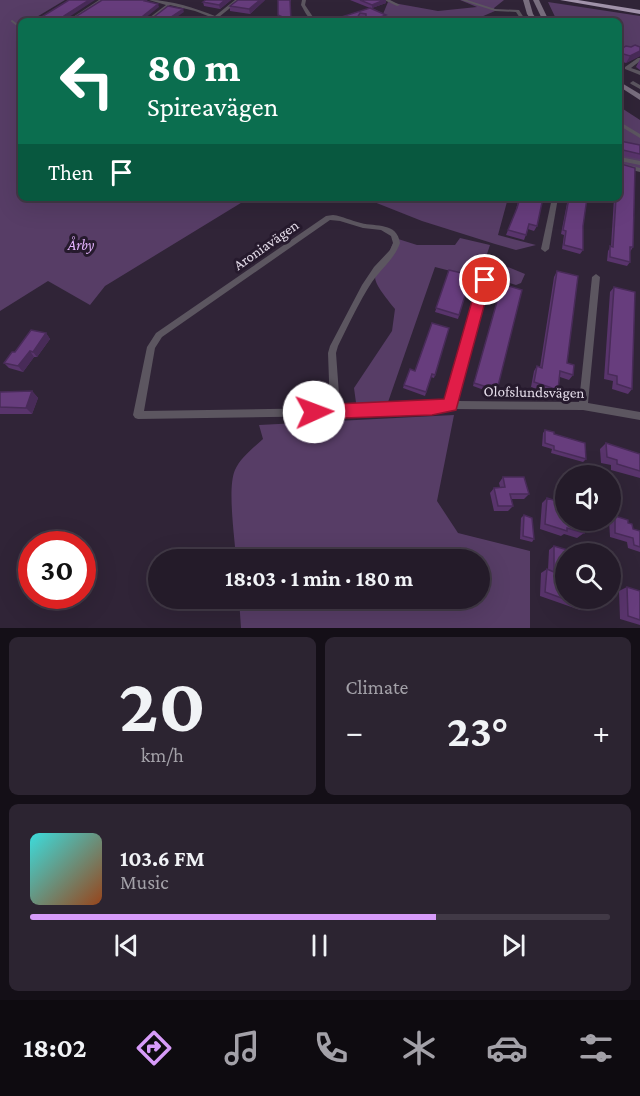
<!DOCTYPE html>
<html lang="en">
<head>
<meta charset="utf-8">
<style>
  body { margin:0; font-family:"Crimson Pro",serif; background:#2c2431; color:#f1f3f6; height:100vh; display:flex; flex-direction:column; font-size:22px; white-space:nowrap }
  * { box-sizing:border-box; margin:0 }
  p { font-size:20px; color:#a3a1a8 }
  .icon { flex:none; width:33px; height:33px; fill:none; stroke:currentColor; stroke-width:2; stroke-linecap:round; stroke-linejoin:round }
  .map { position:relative; height:628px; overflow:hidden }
  .details { display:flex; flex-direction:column; gap:9px; padding:9px; background:#140f17; flex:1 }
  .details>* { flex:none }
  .banner { position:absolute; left:18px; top:18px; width:604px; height:183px; border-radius:9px; box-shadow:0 6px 24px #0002,0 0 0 2px #413946; background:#0b6e4f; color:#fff; overflow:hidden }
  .buttons { position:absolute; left:555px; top:465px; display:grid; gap:12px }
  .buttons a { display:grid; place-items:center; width:66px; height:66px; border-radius:50%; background:#241b29; box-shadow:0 6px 24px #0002,0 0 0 2px #413946; font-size:30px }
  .speed { position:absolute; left:18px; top:531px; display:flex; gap:12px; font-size:30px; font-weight:700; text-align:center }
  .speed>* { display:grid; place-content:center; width:78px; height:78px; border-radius:50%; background:#241b29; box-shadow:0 6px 24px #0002,0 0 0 2px #413946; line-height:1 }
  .speed .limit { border:9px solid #d22; background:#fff; color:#111 }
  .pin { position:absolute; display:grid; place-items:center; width:51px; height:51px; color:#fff; margin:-26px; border:3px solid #fff; border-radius:50%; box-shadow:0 2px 6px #0007 }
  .me { position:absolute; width:66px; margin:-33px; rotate:88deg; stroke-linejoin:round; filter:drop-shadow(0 0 4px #0008) }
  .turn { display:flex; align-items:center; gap:21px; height:126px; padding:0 30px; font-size:27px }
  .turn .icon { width:78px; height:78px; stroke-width:2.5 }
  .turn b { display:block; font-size:42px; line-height:51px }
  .then { display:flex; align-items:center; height:57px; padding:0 30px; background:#0003; gap:12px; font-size:22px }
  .big { font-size:45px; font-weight:700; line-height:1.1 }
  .details .tile { flex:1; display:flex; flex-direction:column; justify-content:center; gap:9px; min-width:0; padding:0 21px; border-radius:9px; background:#2c2431 }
  .details .dial { align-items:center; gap:0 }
  .dial b { font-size:78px; line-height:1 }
  .song { display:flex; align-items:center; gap:18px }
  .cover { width:72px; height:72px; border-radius:9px; background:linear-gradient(135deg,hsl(180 70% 55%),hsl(20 70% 35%)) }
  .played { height:6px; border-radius:3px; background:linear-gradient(90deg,#d79bf9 70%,#413946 70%) }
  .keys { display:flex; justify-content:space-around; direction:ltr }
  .heat { display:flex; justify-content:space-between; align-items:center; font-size:33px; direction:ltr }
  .details .tiles { flex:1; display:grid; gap:9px; grid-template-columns:1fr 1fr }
  .tile:last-child { grid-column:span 2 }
  .trip { position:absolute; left:148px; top:549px; width:342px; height:60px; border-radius:30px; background:#241b29; box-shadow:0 6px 24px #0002,0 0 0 2px #413946; font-weight:700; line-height:60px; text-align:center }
  .tabs { display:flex; height:96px; justify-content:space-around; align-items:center; background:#0e0b10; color:#a3a1a8 }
  .tabs .icon { width:42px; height:42px }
  .tabs .on { color:#d79bf9 }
  .tabs b { font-size:27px; color:#f1f3f6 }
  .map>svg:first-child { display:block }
  .green { fill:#573d66 }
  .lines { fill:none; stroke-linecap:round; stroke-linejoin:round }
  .service { stroke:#5c5660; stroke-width:2 }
  .minor { fill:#5c5660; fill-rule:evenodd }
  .secondary { fill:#796f7f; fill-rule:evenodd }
  .motorway { fill:#a293ab; fill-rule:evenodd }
  .wall { fill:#59346c }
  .shaded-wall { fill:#482b58 }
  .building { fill:#673d7d; stroke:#482b58; stroke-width:1.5; fill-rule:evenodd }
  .route { fill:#e11d48; stroke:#92132f; stroke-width:1.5 }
  .labels { text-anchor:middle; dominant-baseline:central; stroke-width:6; stroke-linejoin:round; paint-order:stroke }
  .park-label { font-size:15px; font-style:italic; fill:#e3b3fd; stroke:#261a2d }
  .street-label { font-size:15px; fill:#e5ddea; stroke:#261a2d }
</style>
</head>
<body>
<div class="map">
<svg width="640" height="628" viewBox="0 0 640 628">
  <rect width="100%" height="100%" fill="#302437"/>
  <g class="green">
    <path d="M0,0H65L30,21H21V27L18,28L21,29V198H249L105,286L90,305L48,281L0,311Z"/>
    <path d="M460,0H504L494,8L495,11L481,17L487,21H394L383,14L388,2L438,11L477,7Z"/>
    <path d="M548,2L640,16V49L620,47V21H557Z"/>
    <path d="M620,107L640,120V169L620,164Z"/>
    <path d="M364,198H508L498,235L536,245L516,250L495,244L422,221Z"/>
    <path d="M395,238L417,245H455L460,238L490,245L486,257L488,259L525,274L521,283L516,285L479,273L474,277L435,267L387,405L357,410L354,388L392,331L395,309C359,265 380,281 395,238Z"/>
    <path d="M454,415L437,501L458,533L530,551V628H241L239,599L480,598V560L236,559C235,539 227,488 235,470C240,458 253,448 263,439L259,425Z"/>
  </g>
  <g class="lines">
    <path class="service" d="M12,21L21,28"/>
    <g class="minor">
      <path d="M99,0H104L72,21H67Z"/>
      <path d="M149,0C171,0 195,8 215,16L235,0H240L219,17L227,21H221L195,11L170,5L150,21H145L166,5Z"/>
      <path d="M302,0H306L305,5L313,17L321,21C308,21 307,15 301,5Z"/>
      <path d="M384,0H390L400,5L397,6Z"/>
      <path d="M461,0H467L495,9L519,10L526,21H522L516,12L495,11Z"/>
      <path d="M638,58H640V61L631,68L640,71V75L625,69V67Z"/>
      <path d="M633,81L640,85V89L631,84L630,83Z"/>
      <path d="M620,122L640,134V138L620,126Z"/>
      <path d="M620,157L640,161V165L620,161Z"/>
      <path d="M620,163L640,168V172L620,167Z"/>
      <path d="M552,198H558L549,249L545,252L541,249Z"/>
      <path d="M333,215C343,216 351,221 361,223C376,227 397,222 400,243C395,258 381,269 372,282C359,302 349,324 338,346L336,353L340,408L432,404L447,401L481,280L485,277L489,280L457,401L579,402L592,277L596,274L600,277L588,403L640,412V420L583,410L451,409L432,412L335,416L138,419L135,418L133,415L147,347L156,333L326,216ZM330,220L340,221L363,228L381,230L391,236L393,243L390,250L374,267L362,285L330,346L328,353L330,408L144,411L155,348L162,337Z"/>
    </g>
    <g class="secondary">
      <path d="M523,0H529L533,14L538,21H532L527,14Z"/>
      <path d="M533,0H539L549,21H543Z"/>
      <path d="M620,82L640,94V100L620,87Z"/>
    </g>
    <path class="motorway" d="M560,0H578L640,10V14Z"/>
  </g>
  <g class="wall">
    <path d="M206,0H231L220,9L204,6L203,2Z"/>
    <path d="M265,0L250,14L230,11V6Z"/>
    <path d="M278,0H291L290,2L291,21H282L279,19Z"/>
    <path d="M350,0H386V3L372,8L386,15V19L382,21H338V18L370,8Z"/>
    <path d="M620,50L640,56L626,63L620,61Z"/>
    <path d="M640,59V70L636,67Z"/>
    <path d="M620,141L640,145V159L620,155L621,164L633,247L630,252V262L627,266L607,261L608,251L611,246L614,198H620Z"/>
    <path d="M519,198H543L537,226L534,231L528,229L524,240L506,235L515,213Z"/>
    <path d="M568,198H587L583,226V250L580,254L562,249L564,235L561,234Z"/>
    <path d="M449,270L462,288L467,289L458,319L435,312Z"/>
    <path d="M557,271L567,363L573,375L569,380L560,377L558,390L554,395L531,387L534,371L537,366L540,367L554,277Z"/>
    <path d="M502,284L497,390L495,394L473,386Z"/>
    <path d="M614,287L632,389L628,394L612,389L613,381L604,379L610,292Z"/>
    <path d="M46,333L50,339L37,357H34L23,372L9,368L4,363L15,352Z"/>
    <path d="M415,371L435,375L434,378L431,377L425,396L403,388L404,385Z"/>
    <path d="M32,391L38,398L32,414H0V392Z"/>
    <path d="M545,430L554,434L586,459L583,462L551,453L552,449L542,446L543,433Z"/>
    <path d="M606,443L640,454V478L611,470V465L601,463L600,449Z"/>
    <path d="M503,477L529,494L524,499H511L513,506L508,511H494L490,493L494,488L500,487L499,483Z"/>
    <path d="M547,498L566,520L593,529L590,531L584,529V533L577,538L564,534L561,536L540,529L542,503Z"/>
    <path d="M524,515L534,539L532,542L520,539L521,518Z"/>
    <path d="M615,516L628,523L633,529L640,531V552L628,548L627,542L610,537L609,520H610V519Z"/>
    <path d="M554,546L566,554L586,607L580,610L540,596L541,573L547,569L548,570L549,550Z"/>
    <path d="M627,587L640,591V625L620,619L619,591Z"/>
  </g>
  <g class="shaded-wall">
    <path d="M89,0H95L66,19H64V16Z"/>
    <path d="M225,0H231L220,9L219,5Z"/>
    <path d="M260,0H265L250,14L249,9Z"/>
    <path d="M384,0H386V3L372,8V5Z"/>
    <path d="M158,4L159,7L144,19L143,16Z"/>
    <path d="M183,9L184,12L171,21H165Z"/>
    <path d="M386,15V19L382,21H370Z"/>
    <path d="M640,51V56L626,63L630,56Z"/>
    <path d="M46,333L50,339L37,357L33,352Z"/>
    <path d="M30,351L34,357L23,372L18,366Z"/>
    <path d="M32,391L38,398L32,414L26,408Z"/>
  </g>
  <g class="building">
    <path d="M69,0H89L64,16V19H72L102,0H147L145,1L158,4L143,16L144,20L151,19L168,6L183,9L165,21H35Z"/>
    <path d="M206,0H225L219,5L203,2Z"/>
    <path d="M238,0H260L249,9L230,6Z"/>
    <path d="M278,0H290L291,21L278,15Z"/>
    <path d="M360,0H384L372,5Z"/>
    <path d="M370,8L386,15L370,21H346L338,18ZM360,13L366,14V18H357Z"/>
    <path d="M635,45L640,47V51L630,56L620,53V50L626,46L631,47Z"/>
    <path d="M620,141L640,145V154L623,150L620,153L621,164L635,168L633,247H630V262L610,257V246L613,247L616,198H620Z"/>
    <path d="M520,198H543L537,226L529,224L526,235L508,230L517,208Z"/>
    <path d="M569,198H587L583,226V250L564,245L566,231L563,230Z"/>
    <path d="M449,270L466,274L462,288L467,289L459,315L436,308Z"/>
    <path d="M557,271L578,276L567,363L574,365L573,375L560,371L558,390L534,382L537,366L542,368Z"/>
    <path d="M502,284L522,290L497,390L474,383Z"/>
    <path d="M614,287L635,292L632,389L617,384V376L608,374Z"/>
    <path d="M432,323L449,328L435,375L432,374L426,392L404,385L410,369L415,371Z"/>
    <path d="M31,330L46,333L33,352L30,351L18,366L4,363L12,352H15Z"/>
    <path d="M32,391L26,408L0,407V392Z"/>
    <path d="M545,430L554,432V434L585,443L586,459L554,450V446L545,443Z"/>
    <path d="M606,443L640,454V471L617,464V460L607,457Z"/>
    <path d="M503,477H524L529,494H510L513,506H498L494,488L505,487Z"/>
    <path d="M547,498L566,504V520H584V533L567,528V531L545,524Z"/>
    <path d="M524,515L532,518L534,539L523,536Z"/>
    <path d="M615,516L628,520V523L632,524L633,529L640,531V547L634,545L633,538L615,533Z"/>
    <path d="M584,520H593V529L584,526Z"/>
    <path d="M554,546L578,553L566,554V598H586V607L545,592L547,569L554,572Z"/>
    <path d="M627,587L640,591V620L628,616Z"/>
  </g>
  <path class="route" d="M485,276L491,280L456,410L432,415L314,419L308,417L306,412L308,407L314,405L444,399L478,280Z"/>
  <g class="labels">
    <g class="park-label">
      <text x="81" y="245">Årby</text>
    </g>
    <g class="street-label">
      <text transform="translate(266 245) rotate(-35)">Aroniavägen</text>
      <text transform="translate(534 392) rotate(1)">Olofslundsvägen</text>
    </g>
  </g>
</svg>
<div class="buttons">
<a><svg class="icon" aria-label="sound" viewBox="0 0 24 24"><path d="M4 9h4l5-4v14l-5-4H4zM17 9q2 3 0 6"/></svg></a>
<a><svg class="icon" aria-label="search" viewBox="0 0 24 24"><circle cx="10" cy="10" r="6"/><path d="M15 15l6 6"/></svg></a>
</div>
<div class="speed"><div class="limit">30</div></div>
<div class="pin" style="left:485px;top:280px;background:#d93025"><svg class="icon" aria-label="arrive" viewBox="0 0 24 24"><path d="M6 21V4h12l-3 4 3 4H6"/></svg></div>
<svg class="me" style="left:314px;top:412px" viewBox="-20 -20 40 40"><circle r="19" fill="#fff"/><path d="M0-13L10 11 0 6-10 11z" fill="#e11d48"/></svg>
<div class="trip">18:03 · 1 min · 180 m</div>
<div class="banner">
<div class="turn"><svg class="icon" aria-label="left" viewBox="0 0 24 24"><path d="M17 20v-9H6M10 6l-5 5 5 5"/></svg><div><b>80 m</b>Spireavägen</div></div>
<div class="then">Then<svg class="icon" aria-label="arrive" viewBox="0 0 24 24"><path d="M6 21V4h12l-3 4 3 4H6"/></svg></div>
</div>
</div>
<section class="details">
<div class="tiles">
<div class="tile dial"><b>20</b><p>km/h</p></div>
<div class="tile"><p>Climate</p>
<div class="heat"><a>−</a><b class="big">23°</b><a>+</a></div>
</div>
<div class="tile">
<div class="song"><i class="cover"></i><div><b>103.6 FM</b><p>Music</p></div></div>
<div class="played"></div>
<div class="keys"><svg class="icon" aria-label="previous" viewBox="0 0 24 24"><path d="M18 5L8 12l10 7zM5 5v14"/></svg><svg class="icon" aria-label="pause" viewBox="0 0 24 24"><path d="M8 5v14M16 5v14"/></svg><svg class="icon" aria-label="next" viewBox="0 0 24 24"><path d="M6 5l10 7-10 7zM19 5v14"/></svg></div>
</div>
</div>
</section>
<nav class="tabs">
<b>18:02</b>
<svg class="icon on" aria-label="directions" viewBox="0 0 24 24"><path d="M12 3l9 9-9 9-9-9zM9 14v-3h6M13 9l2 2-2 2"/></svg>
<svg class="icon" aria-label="music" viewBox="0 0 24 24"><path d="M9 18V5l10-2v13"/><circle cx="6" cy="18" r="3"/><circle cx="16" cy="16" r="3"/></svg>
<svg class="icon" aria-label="phone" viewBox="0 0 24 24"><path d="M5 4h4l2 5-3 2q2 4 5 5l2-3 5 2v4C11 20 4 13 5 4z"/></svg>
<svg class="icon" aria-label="climate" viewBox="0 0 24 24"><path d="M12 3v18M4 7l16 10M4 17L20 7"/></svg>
<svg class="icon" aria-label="car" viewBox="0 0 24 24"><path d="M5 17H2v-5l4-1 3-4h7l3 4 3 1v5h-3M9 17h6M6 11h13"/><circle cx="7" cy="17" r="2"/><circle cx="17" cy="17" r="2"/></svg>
<svg class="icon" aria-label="filters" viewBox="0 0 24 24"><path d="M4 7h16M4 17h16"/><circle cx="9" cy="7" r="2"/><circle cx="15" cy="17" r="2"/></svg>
</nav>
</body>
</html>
